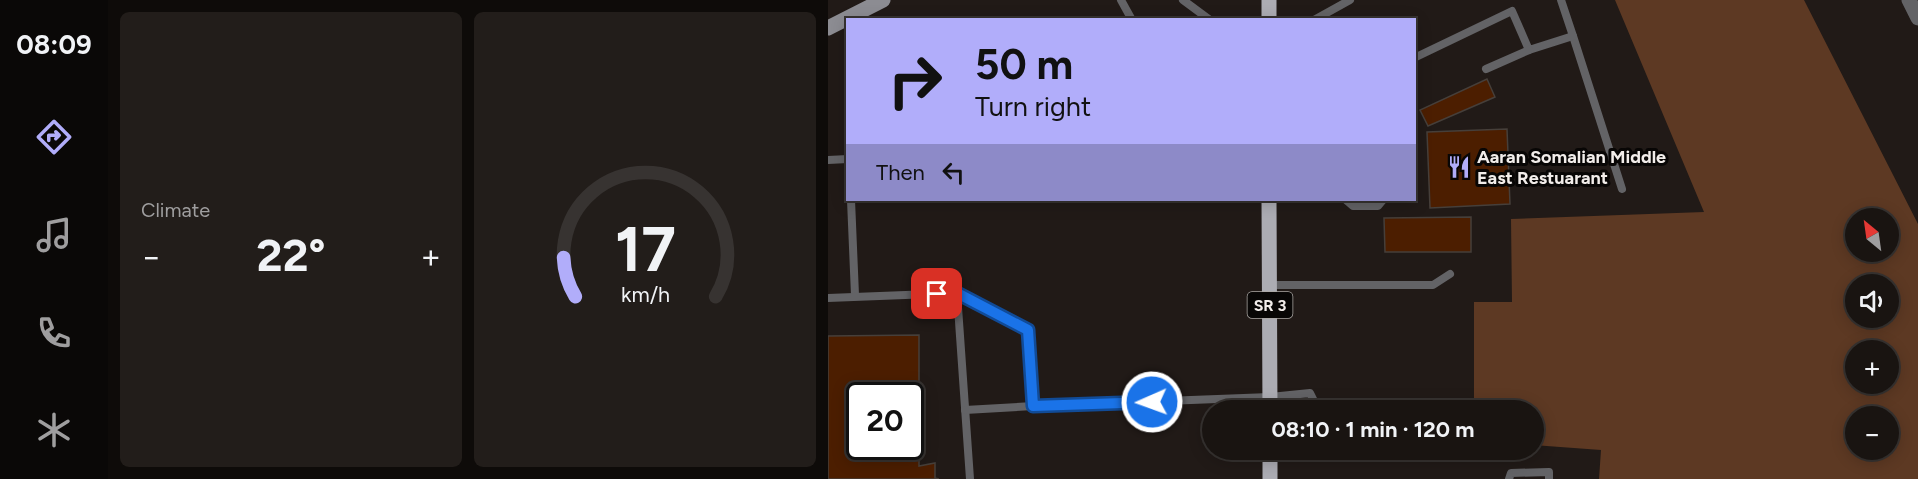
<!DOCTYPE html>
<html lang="en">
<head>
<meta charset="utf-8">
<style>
  body { margin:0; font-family:Figtree,sans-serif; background:#221d1a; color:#f1f3f6; height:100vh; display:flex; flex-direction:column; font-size:22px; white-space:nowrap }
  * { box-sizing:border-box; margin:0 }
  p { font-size:20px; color:#9f9e9f }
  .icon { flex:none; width:33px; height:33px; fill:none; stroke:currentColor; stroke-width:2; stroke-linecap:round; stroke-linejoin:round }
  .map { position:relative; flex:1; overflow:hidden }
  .details { display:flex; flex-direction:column; gap:12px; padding:12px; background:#0e0b09; width:720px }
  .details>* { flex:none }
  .top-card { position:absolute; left:18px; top:18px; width:570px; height:183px; border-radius:0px; box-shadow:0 3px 15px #0003,0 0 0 2px #373331; background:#b1adfa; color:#111; overflow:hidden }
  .needle { width:39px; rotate:331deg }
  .fabs { position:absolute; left:1017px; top:208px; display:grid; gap:12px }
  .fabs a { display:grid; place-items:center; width:54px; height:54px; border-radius:50%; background:#191411; box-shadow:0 3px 15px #0003,0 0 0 2px #373331; font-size:30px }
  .speed { position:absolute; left:18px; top:382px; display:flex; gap:12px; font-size:30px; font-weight:700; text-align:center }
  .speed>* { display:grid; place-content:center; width:78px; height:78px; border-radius:50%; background:#191411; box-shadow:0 3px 15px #0003,0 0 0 2px #373331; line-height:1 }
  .speed .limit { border:3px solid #111; border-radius:9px; background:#fff; color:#111 }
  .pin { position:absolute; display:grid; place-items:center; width:51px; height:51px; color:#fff; margin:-26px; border-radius:12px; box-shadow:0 3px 9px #0006 }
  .me { position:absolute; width:66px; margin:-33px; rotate:268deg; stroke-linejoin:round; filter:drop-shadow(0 0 4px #0008) }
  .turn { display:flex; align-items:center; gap:21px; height:126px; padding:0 30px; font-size:27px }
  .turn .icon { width:78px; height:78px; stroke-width:2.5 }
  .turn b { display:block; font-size:42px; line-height:51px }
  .then { display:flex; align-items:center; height:57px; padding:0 30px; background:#0003; gap:12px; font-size:22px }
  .big { font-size:45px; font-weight:700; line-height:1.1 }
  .details .widget { flex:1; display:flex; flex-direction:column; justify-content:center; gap:9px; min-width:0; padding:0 21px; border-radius:9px; background:#221d1a }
  .details .dial { align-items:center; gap:0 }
  .dial svg { height:156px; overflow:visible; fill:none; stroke:#373331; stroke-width:7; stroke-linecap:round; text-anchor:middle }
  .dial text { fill:#f1f3f6; stroke:none }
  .heat { display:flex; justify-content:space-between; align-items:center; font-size:33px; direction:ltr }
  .details .tiles { flex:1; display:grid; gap:12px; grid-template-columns:repeat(2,1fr) }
  .trip { position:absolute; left:374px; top:400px; width:342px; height:60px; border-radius:30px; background:#191411; box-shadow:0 3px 15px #0003,0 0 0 2px #373331; font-weight:700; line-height:60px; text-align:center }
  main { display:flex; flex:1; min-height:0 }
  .menu { display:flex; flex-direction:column; width:108px; justify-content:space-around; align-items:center; background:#0a0807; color:#9f9e9f }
  .menu .icon { width:42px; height:42px }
  .menu .on { color:#b1adfa }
  .menu b { font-size:27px; color:#f1f3f6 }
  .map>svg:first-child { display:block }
  .green { fill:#5d3923; fill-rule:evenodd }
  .building { fill:#4c1e00; stroke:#463f3a; stroke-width:1.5; fill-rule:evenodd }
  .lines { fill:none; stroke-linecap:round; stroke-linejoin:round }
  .service { stroke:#636366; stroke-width:8 }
  .minor { stroke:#636366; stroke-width:15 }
  .secondary { stroke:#8c8c92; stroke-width:15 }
  .primary { stroke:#acacb3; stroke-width:15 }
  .route-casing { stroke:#114b97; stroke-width:15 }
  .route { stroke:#1a73e8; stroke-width:10 }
  .labels { text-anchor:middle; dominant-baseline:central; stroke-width:6; stroke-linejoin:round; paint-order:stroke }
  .shield { fill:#080605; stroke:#aca8a5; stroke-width:1.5 }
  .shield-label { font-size:16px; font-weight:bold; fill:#f2edea }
  .poi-label { font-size:18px; font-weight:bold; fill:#f2edea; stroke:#080605; text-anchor:start }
</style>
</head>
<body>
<main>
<nav class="menu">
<b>08:09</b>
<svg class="icon on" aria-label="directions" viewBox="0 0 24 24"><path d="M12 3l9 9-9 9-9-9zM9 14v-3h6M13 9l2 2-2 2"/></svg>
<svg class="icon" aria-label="music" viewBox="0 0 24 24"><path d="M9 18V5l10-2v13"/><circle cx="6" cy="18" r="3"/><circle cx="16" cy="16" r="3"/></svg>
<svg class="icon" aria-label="phone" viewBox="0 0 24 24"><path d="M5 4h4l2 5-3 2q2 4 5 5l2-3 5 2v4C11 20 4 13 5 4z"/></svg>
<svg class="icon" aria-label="climate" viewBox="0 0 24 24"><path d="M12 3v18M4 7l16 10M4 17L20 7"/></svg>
</nav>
<section class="details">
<div class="tiles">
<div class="widget"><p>Climate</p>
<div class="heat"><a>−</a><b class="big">22°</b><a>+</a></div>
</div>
<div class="widget dial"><svg viewBox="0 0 100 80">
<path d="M14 69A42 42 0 1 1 86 69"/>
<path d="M14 69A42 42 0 0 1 8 49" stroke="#b1adfa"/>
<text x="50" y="56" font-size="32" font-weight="700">17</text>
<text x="50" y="72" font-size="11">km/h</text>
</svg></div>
</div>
</section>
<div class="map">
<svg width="1090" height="479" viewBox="0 0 1090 479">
  <rect width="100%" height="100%" fill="#211a17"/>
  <path class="green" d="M787,0H976L1090,224V479H771L773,450L705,445V411H646V302H684L683,219L876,212ZM1028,219H1060V252H1028ZM1028,285H1060V318H1028ZM1028,351H1060V384H1028ZM1028,417H1060V450H1028Z"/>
  <g class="building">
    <path d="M659,79L667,97L600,126L592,110Z"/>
    <path d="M679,129L682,204L602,208L599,132Z"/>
    <path d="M643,217V252H557L556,218Z"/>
    <path d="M91,335V466L107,463V478L111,479H0V336ZM32,396H82V447H32Z"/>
  </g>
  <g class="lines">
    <g class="service">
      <path d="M293,0L304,20"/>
      <path d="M355,0L382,20"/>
      <path d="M486,20L522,0"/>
      <path d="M745,36L794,189"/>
      <path d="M586,58L684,11L701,50L745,36L733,0"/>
      <path d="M658,69L701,50"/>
      <path d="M0,160L20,159"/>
      <path d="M23,200L27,295"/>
      <path d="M518,200L525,206H550L555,200"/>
      <path d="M442,285H605L622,274"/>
      <path d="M129,293L200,330L205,406L442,397L482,393L491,411"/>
      <path d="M0,298L129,293L142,479"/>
      <path d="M137,410L205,406"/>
      <path d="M499,450V455L549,454"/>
      <path d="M681,479L683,473L721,472V479"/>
    </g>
    <path class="minor" d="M1081,0L1090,18"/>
    <path class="secondary" d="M0,28L55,0"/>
    <g class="primary">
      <path d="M441,0V20"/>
      <path d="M441,200L442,411"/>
      <path d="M442,450V479"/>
    </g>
  </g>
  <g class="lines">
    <g class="route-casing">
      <path id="route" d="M109,294L129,293L200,330L205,406L324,402"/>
    </g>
    <use href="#route" class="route"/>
  </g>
  <defs>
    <g id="restaurant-bare" transform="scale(1.8)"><path d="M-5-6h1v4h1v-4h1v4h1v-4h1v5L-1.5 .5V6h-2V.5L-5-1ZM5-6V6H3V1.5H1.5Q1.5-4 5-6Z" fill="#b1adfa" stroke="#080605" stroke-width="2.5" paint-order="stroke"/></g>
  </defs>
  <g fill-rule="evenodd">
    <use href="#restaurant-bare" x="631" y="167"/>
  </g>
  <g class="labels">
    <rect class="shield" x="419.5" y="292" width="45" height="26" rx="4.5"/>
    <g class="shield-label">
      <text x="442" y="305">SR 3</text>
    </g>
    <g class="poi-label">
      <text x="649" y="157">Aaran Somalian Middle<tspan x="649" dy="21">East Restuarant</tspan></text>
    </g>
  </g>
</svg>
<div class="fabs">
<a><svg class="needle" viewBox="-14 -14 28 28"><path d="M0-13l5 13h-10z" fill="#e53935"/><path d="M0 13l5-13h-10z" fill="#9f9e9f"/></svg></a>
<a><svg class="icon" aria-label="sound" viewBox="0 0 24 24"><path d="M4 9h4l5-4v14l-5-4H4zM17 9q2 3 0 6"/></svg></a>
<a>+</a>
<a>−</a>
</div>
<div class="speed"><div class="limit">20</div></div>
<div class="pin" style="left:109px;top:294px;background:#d93025"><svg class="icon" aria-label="arrive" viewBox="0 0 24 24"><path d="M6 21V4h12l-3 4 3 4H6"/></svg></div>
<svg class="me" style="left:324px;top:402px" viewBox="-20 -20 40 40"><circle r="17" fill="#1a73e8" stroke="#fff" stroke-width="3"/><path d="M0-11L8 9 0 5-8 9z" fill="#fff"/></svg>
<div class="trip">08:10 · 1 min · 120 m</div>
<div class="top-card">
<div class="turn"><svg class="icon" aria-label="right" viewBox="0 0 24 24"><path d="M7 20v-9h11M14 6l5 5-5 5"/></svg><div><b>50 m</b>Turn right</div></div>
<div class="then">Then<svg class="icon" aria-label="left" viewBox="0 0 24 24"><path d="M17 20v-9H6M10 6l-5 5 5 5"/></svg></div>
</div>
</div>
</main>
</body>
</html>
